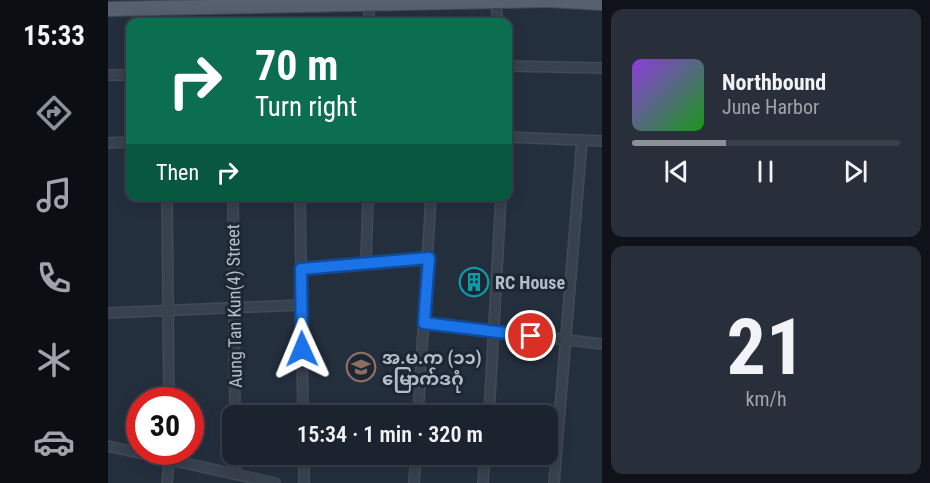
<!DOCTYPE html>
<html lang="en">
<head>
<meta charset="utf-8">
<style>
  body { margin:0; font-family:"Roboto Condensed","Noto Sans Myanmar",sans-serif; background:#282f3a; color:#f1f3f6; height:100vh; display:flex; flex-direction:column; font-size:22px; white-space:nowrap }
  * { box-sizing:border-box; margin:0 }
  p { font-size:20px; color:#a0a4aa }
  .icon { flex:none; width:33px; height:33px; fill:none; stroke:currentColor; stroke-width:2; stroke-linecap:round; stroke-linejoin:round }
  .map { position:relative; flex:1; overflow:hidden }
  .details { display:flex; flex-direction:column; gap:9px; padding:9px; background:#0f1319; width:328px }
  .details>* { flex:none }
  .guide { position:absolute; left:18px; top:18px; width:386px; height:183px; border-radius:12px; box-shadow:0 3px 15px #0003,0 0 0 2px #39404a; background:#0b6e4f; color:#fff; overflow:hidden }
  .speed { position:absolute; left:18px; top:387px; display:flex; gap:12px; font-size:30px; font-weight:700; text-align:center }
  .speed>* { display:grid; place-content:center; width:78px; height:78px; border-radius:50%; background:#1b232e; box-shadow:0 3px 15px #0003,0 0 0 2px #39404a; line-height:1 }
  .speed .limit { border:9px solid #d22; background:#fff; color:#111 }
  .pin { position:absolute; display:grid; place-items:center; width:51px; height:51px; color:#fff; margin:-26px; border:3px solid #fff; border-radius:50%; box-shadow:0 2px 6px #0007 }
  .me { position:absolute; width:66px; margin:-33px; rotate:359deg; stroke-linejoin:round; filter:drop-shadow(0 0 4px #0008) }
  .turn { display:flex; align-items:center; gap:21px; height:126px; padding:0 30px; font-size:27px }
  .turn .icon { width:78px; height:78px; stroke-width:2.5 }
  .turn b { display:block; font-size:42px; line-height:51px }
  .then { display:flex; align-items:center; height:57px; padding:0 30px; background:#0003; gap:12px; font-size:22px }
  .details .card { flex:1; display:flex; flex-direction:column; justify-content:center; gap:9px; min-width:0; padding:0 21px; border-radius:12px; background:#282f3a }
  .details .dial { align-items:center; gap:0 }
  .dial b { font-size:78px; line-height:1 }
  .song { display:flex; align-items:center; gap:18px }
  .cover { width:72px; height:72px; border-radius:9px; background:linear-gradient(135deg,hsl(270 70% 55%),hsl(120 70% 35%)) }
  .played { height:6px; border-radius:3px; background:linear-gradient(90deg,#8c9099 35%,#39404a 35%) }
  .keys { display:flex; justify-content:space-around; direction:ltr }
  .trip { position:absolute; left:114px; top:405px; width:336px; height:60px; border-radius:12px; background:#1b232e; box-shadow:0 3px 15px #0003,0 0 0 2px #39404a; font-weight:600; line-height:60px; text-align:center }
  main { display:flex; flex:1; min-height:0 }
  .menu { display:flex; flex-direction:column; width:108px; justify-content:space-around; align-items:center; background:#0b0e12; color:#a0a4aa }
  .menu .icon { width:42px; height:42px }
  .menu .on { color:#8c9099 }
  .menu b { font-size:27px; color:#f1f3f6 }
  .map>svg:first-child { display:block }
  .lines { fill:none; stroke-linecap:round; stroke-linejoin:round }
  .minor-casing { stroke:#414a57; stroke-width:12 }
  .primary-casing { stroke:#414a57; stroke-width:16 }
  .minor { stroke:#38414e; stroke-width:9 }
  .primary { stroke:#56606e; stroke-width:14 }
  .route-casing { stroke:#114b97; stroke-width:15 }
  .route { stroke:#1a73e8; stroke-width:10 }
  .labels { text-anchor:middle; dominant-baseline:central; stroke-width:6; stroke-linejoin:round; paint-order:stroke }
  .poi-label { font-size:18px; font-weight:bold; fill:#b4bcc9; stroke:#1d2633; text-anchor:start }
  .street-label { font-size:18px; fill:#b4bcc9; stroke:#1d2633 }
</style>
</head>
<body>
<main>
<nav class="menu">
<b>15:33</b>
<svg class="icon on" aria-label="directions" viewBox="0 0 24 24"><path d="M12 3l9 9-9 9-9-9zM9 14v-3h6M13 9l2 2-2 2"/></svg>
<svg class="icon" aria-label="music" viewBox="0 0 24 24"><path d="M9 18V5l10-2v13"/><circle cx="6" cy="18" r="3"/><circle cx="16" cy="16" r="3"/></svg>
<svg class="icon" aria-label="phone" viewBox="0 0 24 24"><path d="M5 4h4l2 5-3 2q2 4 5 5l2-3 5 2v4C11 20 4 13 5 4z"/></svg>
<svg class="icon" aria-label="climate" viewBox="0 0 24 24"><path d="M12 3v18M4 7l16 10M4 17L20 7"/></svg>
<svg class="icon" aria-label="car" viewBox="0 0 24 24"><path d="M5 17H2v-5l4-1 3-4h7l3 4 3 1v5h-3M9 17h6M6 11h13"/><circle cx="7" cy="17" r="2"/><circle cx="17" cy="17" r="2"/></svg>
</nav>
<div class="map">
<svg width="494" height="483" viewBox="0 0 494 483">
  <rect width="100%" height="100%" fill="#242f3e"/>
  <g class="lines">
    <g class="minor-casing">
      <g id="minor">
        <path d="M387,0L390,22"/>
        <path d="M57,7V22"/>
        <path d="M261,22V4"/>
        <path d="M399,66L494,68"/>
        <path d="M0,75H22"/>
        <path d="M399,137L494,141"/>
        <path d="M0,143L22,142"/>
        <path d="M59,196L61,400"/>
        <path d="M125,196L127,416"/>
        <path d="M192,196L195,416"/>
        <path d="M258,262L260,196"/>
        <path d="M193,269L321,258"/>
        <path d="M0,313L193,305"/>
        <path d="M316,323L494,344"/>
        <path d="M310,416L323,196"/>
        <path d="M381,416L393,196"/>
        <path d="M0,446L167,483"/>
        <path d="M127,454V474"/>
        <path d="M196,454V483"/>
        <path d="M59,483L62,452"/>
        <path d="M306,483L308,454"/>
        <path d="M375,483L377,454"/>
        <path d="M446,483L474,140"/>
      </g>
    </g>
    <g class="primary-casing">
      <g id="primary">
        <path d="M441,0L494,3"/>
        <path d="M0,9L438,0"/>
      </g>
    </g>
    <use href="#minor" class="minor"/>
    <use href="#primary" class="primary"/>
  </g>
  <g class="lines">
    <g class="route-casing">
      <path id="route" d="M194,349L193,269L321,258L316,323L423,336"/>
    </g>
    <use href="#route" class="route"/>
  </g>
  <defs>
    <g id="building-ring" transform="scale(1.5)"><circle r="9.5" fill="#1d2633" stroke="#0f9aa8" stroke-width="1.5"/><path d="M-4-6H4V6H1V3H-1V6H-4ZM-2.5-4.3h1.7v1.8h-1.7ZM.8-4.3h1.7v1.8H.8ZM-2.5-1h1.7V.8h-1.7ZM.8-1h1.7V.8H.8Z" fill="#0f9aa8"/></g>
    <g id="school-ring" transform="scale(1.5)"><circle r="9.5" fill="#1d2633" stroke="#8d6e63" stroke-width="1.5"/><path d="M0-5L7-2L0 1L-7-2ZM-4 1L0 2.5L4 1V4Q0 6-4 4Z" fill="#8d6e63"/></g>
  </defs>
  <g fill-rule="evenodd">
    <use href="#building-ring" x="366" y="282"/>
    <use href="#school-ring" x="253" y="367"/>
  </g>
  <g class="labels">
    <g class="poi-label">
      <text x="387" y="282">RC House</text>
      <text x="274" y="357">အ.မ.က (၁၁)<tspan x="274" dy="21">မြောက်ဒဂုံ</tspan></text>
    </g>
    <g class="street-label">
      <text transform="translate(126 306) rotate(-91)">Aung Tan Kun(4) Street</text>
    </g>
  </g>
</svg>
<div class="speed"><div class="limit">30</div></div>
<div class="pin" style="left:423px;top:336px;background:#d93025"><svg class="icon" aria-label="arrive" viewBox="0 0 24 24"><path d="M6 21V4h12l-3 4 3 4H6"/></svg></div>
<svg class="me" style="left:194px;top:349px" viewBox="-20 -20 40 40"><path d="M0-17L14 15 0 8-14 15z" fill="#1a73e8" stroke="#fff" stroke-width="4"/></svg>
<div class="trip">15:34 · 1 min · 320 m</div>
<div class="guide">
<div class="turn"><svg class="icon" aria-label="right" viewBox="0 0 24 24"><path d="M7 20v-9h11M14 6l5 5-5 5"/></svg><div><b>70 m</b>Turn right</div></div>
<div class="then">Then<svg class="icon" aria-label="right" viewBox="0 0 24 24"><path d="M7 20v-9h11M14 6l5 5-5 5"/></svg></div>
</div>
</div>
<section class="details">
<div class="card">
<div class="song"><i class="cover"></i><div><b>Northbound</b><p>June Harbor</p></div></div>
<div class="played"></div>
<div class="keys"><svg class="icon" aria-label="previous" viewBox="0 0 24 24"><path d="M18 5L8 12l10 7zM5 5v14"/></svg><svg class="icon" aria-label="pause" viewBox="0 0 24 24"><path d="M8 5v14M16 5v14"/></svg><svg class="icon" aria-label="next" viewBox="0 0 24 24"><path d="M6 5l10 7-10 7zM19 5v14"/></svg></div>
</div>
<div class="card dial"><b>21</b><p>km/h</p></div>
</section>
</main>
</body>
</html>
